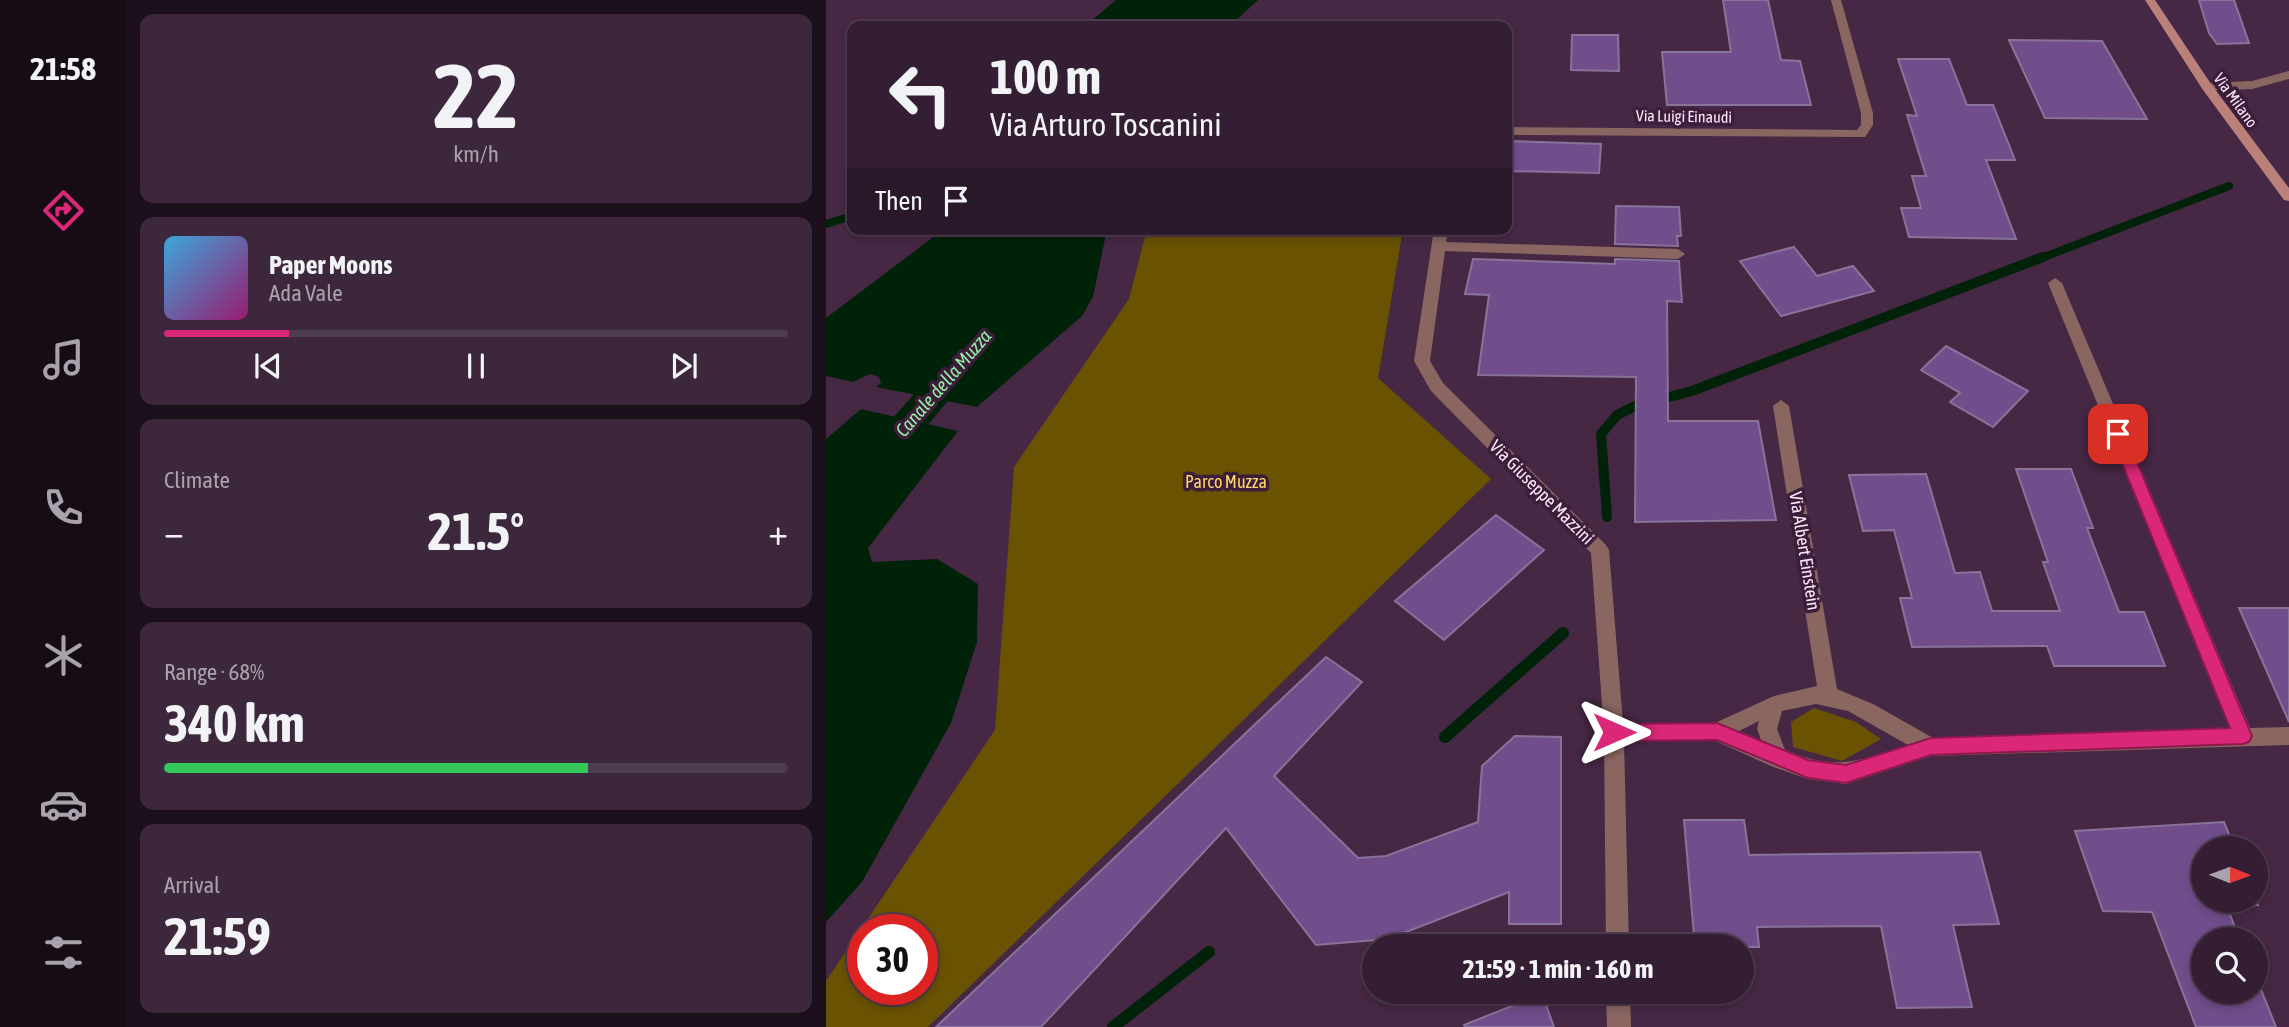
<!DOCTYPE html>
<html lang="en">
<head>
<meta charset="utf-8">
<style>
  body { margin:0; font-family:"Asap Condensed",sans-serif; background:#3c273c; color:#f1f3f6; height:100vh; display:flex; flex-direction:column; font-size:26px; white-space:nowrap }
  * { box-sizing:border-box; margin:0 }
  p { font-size:23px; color:#a9a2ac }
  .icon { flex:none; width:38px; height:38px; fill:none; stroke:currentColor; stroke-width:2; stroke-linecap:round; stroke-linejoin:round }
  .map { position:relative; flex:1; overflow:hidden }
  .drawer { display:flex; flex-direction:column; gap:14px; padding:14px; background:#1d101d; width:700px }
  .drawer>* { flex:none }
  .top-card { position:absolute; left:21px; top:21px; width:665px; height:214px; border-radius:14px; box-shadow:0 4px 10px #0003,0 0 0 2px #4e3c4f; background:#341e34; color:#f1f3f6; overflow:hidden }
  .needle { width:46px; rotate:91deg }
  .tools { position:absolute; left:1365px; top:836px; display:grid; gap:14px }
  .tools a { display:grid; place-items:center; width:77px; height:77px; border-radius:50%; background:#341e34; box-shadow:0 4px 10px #0003,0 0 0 2px #4e3c4f; font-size:35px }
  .speed { position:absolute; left:21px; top:914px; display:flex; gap:14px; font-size:35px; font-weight:700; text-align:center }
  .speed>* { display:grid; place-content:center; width:91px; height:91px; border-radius:50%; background:#341e34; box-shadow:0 4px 10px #0003,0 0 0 2px #4e3c4f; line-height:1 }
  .speed .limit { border:10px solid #d22; background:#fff; color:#111 }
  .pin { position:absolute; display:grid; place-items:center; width:60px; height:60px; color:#fff; margin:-30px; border-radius:14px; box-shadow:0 4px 10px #0006 }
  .me { position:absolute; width:77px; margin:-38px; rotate:90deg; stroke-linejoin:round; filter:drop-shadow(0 0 5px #0008) }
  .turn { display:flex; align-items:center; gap:24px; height:147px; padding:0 28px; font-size:32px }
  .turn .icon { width:91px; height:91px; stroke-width:2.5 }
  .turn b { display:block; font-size:49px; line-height:60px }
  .then { display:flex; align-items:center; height:66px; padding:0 28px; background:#0003; gap:14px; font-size:26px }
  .big { font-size:52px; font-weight:700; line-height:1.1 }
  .drawer .tile { flex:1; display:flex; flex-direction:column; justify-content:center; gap:10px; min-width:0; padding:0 24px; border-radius:14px; background:#3c273c }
  .drawer .dial { align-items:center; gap:0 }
  .dial b { font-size:91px; line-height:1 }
  .song { display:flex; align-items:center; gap:21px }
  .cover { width:84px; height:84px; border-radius:10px; background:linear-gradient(135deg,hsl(200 70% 55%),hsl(320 70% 35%)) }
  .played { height:7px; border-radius:4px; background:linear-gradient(90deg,#db2777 20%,#4e3c4f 20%) }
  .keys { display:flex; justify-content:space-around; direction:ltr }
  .heat { display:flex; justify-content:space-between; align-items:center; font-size:38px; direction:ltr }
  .charge { height:10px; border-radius:5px; background:linear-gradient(90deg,#34c759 68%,#4e3c4f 0) }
  .trip { position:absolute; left:536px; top:934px; width:392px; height:70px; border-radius:35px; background:#341e34; box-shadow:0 4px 10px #0003,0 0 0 2px #4e3c4f; font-weight:700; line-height:70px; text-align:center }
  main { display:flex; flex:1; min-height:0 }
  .menu { display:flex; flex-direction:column; width:126px; justify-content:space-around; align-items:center; background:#150c15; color:#a9a2ac }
  .menu .icon { width:49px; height:49px }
  .menu .active { color:#db2777 }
  .menu b { font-size:32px; color:#f1f3f6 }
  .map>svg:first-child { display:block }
  .green { fill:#6a5203; fill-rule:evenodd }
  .water { fill:#002208 }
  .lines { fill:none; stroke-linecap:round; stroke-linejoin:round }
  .stream-far2 { stroke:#002208; stroke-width:8 }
  .stream-far1 { stroke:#002208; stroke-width:10 }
  .stream { stroke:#002208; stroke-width:12 }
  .canal { fill:#002208; fill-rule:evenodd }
  .building { fill:#704d8b; stroke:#88739a; stroke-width:2 }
  .street { fill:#8a6661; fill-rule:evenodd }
  .secondary { fill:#b98179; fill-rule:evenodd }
  .route { fill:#db2777; stroke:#8e194d; stroke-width:2 }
  .labels { text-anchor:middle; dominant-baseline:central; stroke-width:7; stroke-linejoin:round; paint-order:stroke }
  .far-street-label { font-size:16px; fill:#fce8fa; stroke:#3c1e3a }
  .park-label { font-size:18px; fill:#fed56a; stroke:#3c1e3a }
  .street-label { font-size:18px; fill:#fce8fa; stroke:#3c1e3a }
  .water-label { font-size:19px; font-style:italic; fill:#95efa5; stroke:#3c1e3a }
</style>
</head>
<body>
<main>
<nav class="menu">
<b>21:58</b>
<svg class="icon active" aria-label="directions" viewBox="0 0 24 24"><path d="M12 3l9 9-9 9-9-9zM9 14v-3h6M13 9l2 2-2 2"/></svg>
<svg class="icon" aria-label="music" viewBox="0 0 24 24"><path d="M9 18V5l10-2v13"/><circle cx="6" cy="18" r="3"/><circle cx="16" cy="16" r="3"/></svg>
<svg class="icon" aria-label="phone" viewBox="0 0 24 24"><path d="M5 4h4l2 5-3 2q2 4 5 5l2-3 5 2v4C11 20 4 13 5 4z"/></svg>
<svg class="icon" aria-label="climate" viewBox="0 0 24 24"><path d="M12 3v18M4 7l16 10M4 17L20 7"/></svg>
<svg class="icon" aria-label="car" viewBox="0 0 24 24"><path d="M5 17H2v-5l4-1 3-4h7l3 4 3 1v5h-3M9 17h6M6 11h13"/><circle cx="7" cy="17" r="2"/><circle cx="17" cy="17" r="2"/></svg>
<svg class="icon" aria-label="filters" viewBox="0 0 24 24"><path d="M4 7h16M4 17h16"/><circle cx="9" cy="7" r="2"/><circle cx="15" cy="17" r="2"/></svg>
</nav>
<section class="drawer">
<div class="tile dial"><b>22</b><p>km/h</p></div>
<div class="tile">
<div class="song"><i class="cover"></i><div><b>Paper Moons</b><p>Ada Vale</p></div></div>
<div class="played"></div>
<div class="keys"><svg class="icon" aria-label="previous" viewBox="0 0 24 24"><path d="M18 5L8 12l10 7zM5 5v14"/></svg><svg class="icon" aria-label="pause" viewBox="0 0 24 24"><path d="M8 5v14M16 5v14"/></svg><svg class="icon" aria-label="next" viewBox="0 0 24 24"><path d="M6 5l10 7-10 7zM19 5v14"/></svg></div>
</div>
<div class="tile"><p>Climate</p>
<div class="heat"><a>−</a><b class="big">21.5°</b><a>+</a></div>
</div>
<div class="tile"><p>Range · 68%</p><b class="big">340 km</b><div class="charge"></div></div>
<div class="tile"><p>Arrival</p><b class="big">21:59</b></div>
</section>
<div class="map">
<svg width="1463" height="1027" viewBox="0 0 1463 1027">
  <rect width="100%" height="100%" fill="#462845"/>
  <g class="green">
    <path d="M321,229H577L552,378L665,479L102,1027H0V981L169,730L188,467L303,299ZM96,929V989H37V929Z"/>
    <path d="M988,708L1030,722L1055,739L1016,761L967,747L965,722Z"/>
  </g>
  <g class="water">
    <path d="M290,0H432L404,26H259Z"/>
    <path d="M118,229H281L267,297L256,316L151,407L50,387L55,383L53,377L44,374L27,382L0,376V318Z"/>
    <path d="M35,409L132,431L42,548L46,562L111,559L152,584L151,642L125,723L36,882L0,922V439Z"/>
  </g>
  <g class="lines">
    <g class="stream-far2">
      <path d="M0,224L26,216"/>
      <path d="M1213,259L1403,186"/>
    </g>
    <path class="stream-far1" d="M781,517L775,434L791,415L809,406L866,391L1217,257"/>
    <g class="stream">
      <path d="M619,737L737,633"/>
      <path d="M287,1027L383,952"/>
    </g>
    <path class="canal" d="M138,347L150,351L155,359L150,367L14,531L0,535V494L126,351Z"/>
  </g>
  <g class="building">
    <path d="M897,0H942L955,60L974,61L985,105H841L836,52H905Z"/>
    <path d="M1373,0H1408L1423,43L1391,44L1383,33Z"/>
    <path d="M746,35H792L793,71L745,70Z"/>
    <path d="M1183,40L1276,41L1321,119L1219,118Z"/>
    <path d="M1072,59H1123L1141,105H1167L1189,160H1160L1190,239L1083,237L1075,208H1095L1086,176H1100L1081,115L1091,116Z"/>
    <path d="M683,141L775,144L773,173L681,171Z"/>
    <path d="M790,206L853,207L855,236H851L852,246L789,244Z"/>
    <path d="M968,247L991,276L1027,266L1048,291L955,316L914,261Z"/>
    <path d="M647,259L789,264V259L853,261L856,302L841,301L842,421H932L950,520L809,522L810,377L652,375L663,295L639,294Z"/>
    <path d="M1120,346L1202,391L1167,427L1124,402L1134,393L1095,370Z"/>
    <path d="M1190,469H1245L1267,528H1261L1293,612H1318L1339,666H1228L1221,646L1086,647L1074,598H1086L1068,530L1037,531L1023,475L1100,474L1129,573L1154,572L1166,611H1234L1217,562H1222Z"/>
    <path d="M670,515L718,550L618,640L569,601Z"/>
    <path d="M1413,608H1463V722Z"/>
    <path d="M500,657L536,682L448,776L532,858L560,856L652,822L656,766L689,736L735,737V924H683V892L562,939L490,945L400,828L215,1027H110Z"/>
    <path d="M858,820H918L923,855L1154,852L1173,924L1127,925L1146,1007L1071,1008L1055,926L931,927L933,947H869Z"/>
    <path d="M1398,822L1409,849H1377V901L1430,900L1432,905L1401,907L1414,940H1377V992H1430V977L1450,1027H1370L1326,912L1277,911L1249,831Z"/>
    <path d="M716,994L728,1027H639L638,1025Z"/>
  </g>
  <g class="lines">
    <g class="street">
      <path d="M1005,0H1015L1047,113V125L1039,137L681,135V127L1031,130L1035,125V113Z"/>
      <path d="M1463,71V79L1426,89L1381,91L1375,87L1381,83L1426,81Z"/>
      <path d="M608,229H622L620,242L852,249L859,254L852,259L619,251L604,361L617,383L780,545L783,550L797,723H889L948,696L991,686L947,406L955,400L963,406L1011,689L1049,705L1107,738L1404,728L1222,283L1229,278L1236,283L1424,728L1463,727V745L1105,756L1020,784L982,779L945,766L890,741H798L803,947H780L778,732L765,553L605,391L588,361ZM990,704L1022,711L1082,745C1029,761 1013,772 959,750L951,729L956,711ZM933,721L931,729L935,740L913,731Z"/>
      <path d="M780,992H804L805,1027H781Z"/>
    </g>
    <path class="secondary" d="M1319,0H1329L1385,84L1463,188V201L1458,200L1377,90Z"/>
  </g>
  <path class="route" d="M1292,428L1299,434L1426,736L1423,742L1417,744L1105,755L1020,783L982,778L891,740L788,741L782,738L779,732L782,726L788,724L891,723L982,760L1020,765L1105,738L1404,728L1284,434Z"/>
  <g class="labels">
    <g class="far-street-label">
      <text transform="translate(1410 100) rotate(54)">Via Milano</text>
      <text transform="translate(858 116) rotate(1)">Via Luigi Einaudi</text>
    </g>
    <g class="park-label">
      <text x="400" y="481">Parco Muzza</text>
    </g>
    <g class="street-label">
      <text transform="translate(716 492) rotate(45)">Via Giuseppe Mazzini</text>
      <text transform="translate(979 551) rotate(81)">Via Albert Einstein</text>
    </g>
    <g class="water-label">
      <text transform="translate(117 383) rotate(-49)">Canale della Muzza</text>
    </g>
  </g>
</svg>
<div class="tools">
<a><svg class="needle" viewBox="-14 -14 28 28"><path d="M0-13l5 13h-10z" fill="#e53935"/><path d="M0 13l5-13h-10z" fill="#a9a2ac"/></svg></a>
<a><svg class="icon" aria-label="search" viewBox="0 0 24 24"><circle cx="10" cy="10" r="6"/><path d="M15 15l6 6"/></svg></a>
</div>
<div class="speed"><div class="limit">30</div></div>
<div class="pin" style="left:1292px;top:434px;background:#d93025"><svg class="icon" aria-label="arrive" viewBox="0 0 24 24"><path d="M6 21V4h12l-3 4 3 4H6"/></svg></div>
<svg class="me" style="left:788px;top:732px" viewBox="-20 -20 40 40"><path d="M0-17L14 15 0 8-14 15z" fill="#db2777" stroke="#fff" stroke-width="4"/></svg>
<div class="trip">21:59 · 1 min · 160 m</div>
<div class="top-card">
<div class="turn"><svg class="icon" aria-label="left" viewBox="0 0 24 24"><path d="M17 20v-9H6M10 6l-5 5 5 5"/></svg><div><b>100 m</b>Via Arturo Toscanini</div></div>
<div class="then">Then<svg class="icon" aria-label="arrive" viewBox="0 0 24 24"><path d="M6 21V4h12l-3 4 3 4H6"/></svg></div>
</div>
</div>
</main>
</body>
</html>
